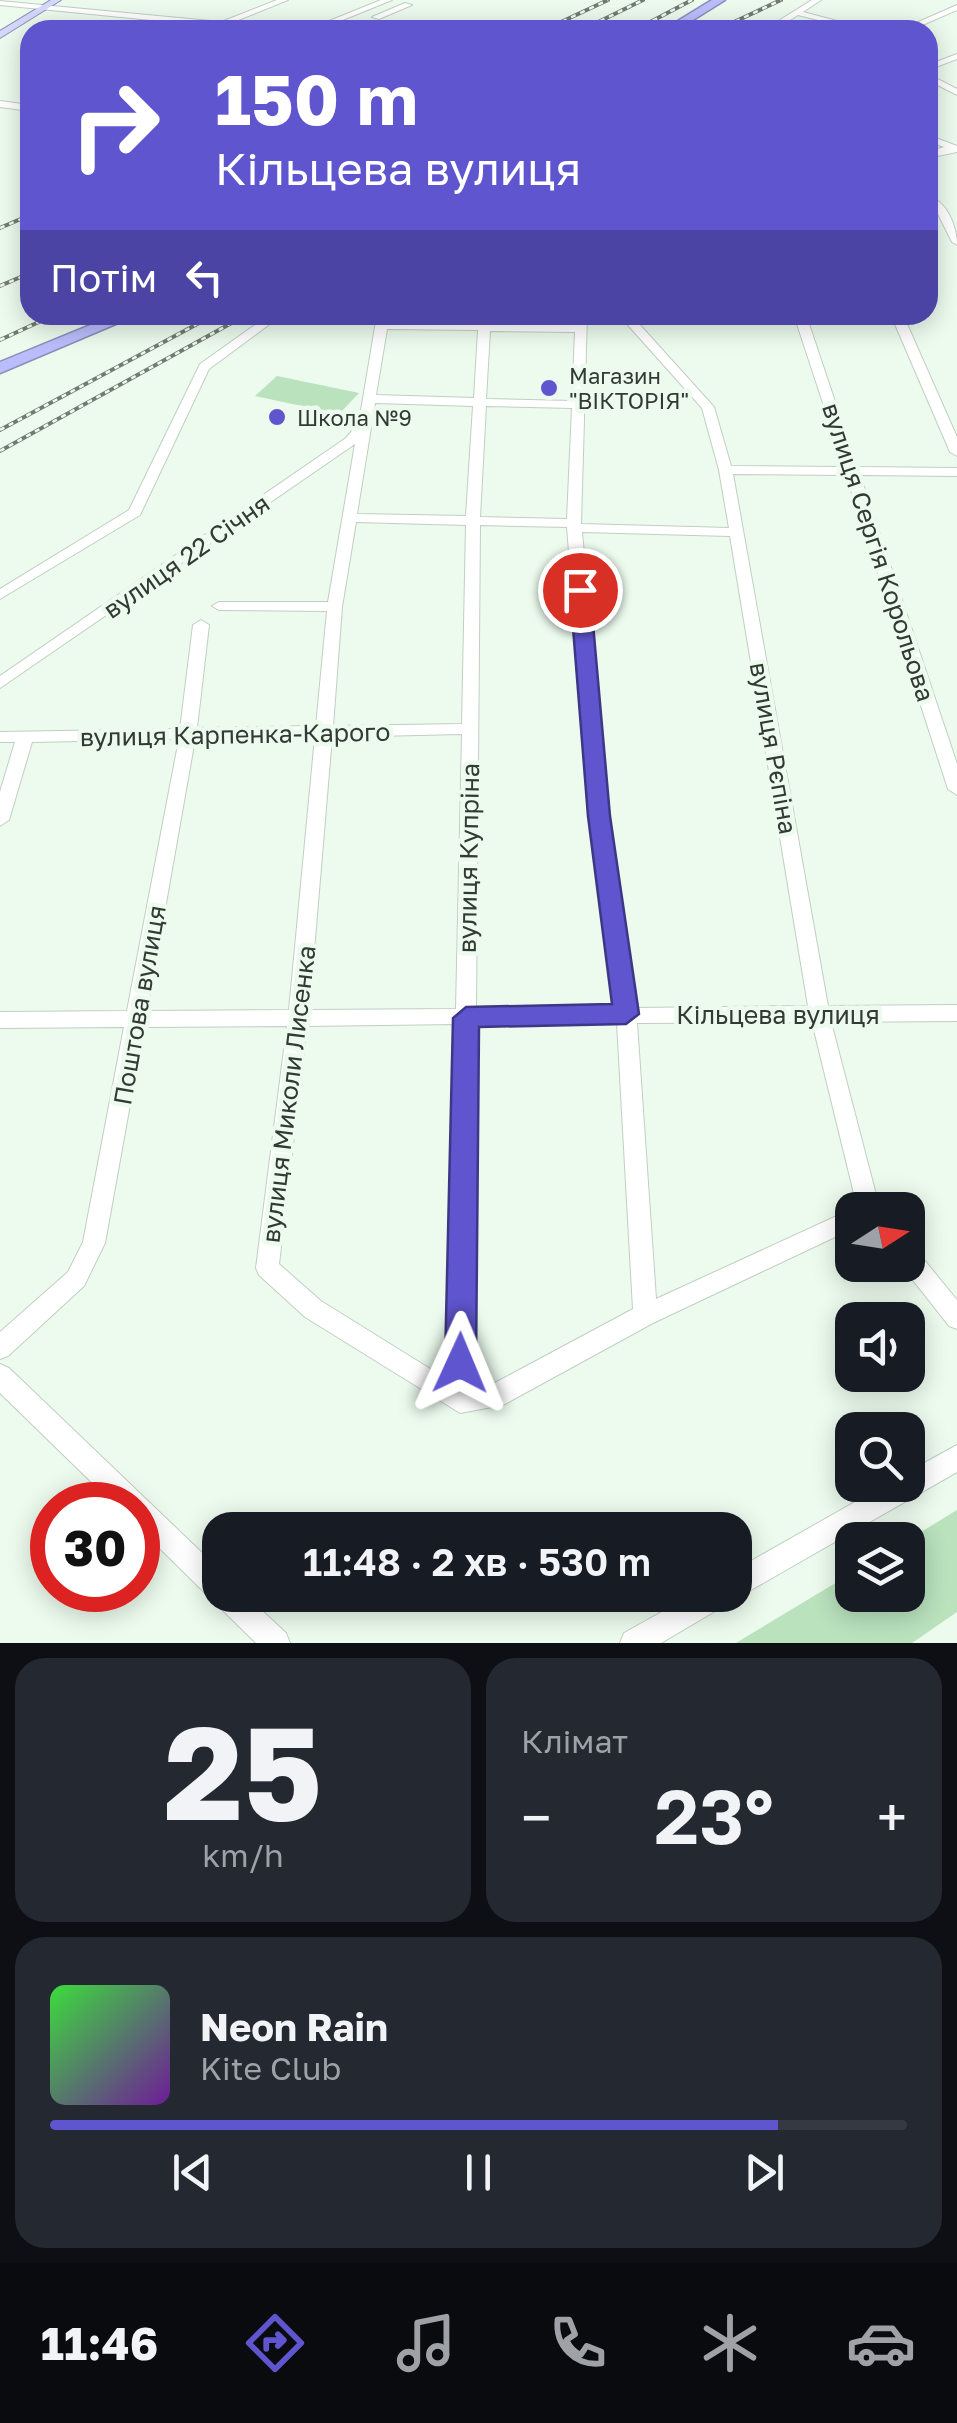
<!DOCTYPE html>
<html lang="uk">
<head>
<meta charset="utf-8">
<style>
  body { margin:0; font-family:"Golos Text",sans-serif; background:#242831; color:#f1f3f6; height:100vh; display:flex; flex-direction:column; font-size:38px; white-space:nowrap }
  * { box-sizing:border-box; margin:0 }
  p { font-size:32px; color:#9ea1a6 }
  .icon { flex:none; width:55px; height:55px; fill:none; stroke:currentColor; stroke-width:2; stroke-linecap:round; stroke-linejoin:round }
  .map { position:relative; height:1643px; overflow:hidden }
  .drawer { display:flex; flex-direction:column; gap:15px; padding:15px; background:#0d0f14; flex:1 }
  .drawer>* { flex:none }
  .hud { position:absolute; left:20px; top:20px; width:918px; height:305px; border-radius:30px; box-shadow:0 5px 25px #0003; background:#5f55ce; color:#fff; overflow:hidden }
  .needle { width:65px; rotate:78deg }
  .buttons { position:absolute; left:835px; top:1192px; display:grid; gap:20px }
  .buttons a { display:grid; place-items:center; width:90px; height:90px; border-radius:20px; background:#171b24; box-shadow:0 5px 25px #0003; font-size:50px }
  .speed { position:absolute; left:30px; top:1482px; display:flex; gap:20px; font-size:50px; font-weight:700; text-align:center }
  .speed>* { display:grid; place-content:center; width:130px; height:130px; border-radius:50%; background:#171b24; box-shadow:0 5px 25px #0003; line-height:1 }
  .speed .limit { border:15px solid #d22; background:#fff; color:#111 }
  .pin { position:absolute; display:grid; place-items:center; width:85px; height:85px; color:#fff; margin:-42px; border:5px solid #fff; border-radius:50%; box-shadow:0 2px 10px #0007 }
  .me { position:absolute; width:110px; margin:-55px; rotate:1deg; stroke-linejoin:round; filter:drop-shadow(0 0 8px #0008) }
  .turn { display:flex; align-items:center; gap:35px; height:210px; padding:0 30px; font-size:45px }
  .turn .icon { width:130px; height:130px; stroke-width:2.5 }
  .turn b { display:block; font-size:70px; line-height:85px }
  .then { display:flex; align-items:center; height:95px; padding:0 30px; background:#0003; gap:20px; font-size:38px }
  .big { font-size:75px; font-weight:600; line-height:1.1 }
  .drawer .card { flex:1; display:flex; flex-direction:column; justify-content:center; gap:15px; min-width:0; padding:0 35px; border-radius:30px; background:#242831 }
  .drawer .dial { align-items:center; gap:0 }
  .dial b { font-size:130px; line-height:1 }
  .song { display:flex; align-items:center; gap:30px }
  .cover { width:120px; height:120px; border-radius:15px; background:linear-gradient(135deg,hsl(120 70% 55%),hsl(280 70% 35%)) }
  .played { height:10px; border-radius:5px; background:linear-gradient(90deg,#5f55ce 85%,#363941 85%) }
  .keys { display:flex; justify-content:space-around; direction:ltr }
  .heat { display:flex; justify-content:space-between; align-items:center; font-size:55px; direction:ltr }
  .drawer .tiles { flex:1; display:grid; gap:15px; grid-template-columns:1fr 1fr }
  .card:last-child { grid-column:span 2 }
  .trip { position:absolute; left:202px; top:1512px; width:550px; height:100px; border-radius:30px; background:#171b24; box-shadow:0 5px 25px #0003; font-weight:600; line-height:100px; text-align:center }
  .tab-bar { display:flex; height:160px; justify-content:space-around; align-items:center; background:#090b0e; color:#9ea1a6 }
  .tab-bar .icon { width:70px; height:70px }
  .tab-bar .selected { color:#5f55ce }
  .tab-bar b { font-size:45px; color:#f1f3f6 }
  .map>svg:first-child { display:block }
  .green { fill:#b9e2bd }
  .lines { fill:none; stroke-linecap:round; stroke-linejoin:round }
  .minor-casing { stroke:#c1cfc2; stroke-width:2 }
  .major-casing { stroke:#8b8fb6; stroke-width:2 }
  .highway-casing { stroke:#8b8fb6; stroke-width:3 }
  .minor { fill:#fff; fill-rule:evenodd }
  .major { fill:#d6d7fd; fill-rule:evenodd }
  .highway { fill:#babdfc; fill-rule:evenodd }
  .rail-casing { stroke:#727b73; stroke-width:4 }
  .rail { stroke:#ecfbee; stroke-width:2.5; stroke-dasharray:5; stroke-linecap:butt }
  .route { fill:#5f55ce; stroke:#3e3786; stroke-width:2.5 }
  .poi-dot { fill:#5f55ce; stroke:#ecfbee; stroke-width:4 }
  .labels { text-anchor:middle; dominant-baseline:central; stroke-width:9; stroke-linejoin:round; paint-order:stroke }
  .far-poi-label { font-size:22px; fill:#333934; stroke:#ecfbee; text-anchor:start }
  .street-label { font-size:25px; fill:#333934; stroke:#ecfbee }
</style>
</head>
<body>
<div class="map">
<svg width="957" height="1643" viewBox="0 0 957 1643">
  <rect width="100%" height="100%" fill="#ecfbee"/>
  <g class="green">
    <path d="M277,376L359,393L339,414L255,396Z"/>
    <path d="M957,1510V1612L912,1643H736L852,1573V1595H908V1540Z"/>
  </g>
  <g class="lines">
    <g class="minor-casing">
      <g id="minor">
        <path d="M277,0H288L231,23L280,30H252L0,5V1L221,22Z"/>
        <path d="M381,0H392L318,30H307Z"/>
        <path d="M812,0H821L803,12L871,30H858L798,15L774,30H764Z"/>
        <path d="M405,3L412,5L379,19L372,17Z"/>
        <path d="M957,5V10L911,30H900Z"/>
        <path d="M957,54V59L928,70V65Z"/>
        <path d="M928,74L957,89V95L928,80Z"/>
        <path d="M0,101L30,105V111L0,107Z"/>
        <path d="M928,135L957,146V152L928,158V152L944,147L928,141Z"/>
        <path d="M938,201C950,210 957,230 957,245L952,242L933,204Z"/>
        <path d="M269,315H282L209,369L140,515L0,599V589L129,510L200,364Z"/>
        <path d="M377,315H389L388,322L479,324V315H491L490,324L575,325V315H587L581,524L729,528L719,470L702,408L619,315H631L714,407L731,466L844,467L794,315H806L857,467L957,468V476L860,475L957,764V795L948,789L846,475L733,474L828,1006L957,1005V1021L831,1022L880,1210H858L812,1022L637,1023L656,1299L852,1209L854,1210L852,1229L653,1323L503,1405L460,1413L305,1317L259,1275L256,1268L287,1026L144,1027L105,1243L84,1286L8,1356L0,1359V1332L68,1272L83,1242L124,1027L0,1028V1012L127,1011L179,739L32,742L9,820L0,826V792L15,742H0V732L180,729L193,625L201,620L209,625L197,728L316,726L327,611L219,610L212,606L219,602H328L355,444L0,688V676L346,438L359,422ZM387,329L478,330L474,398L376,395ZM490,331L575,332L572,401L486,399ZM375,403L473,406L466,516L357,514ZM486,406L572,408L567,519L480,517ZM356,522L466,525L462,724L333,726L342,607ZM480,525L567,527L590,816L615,1008L476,1009ZM582,532L730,536L808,1006L635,1008L608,816ZM462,734L456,1009L309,1010L332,737ZM315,737L289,1010L147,1011L195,739ZM617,1023L633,1309L491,1385L472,1388L476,1024ZM456,1024L448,1380L321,1301L279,1264L307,1026Z"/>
        <path d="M891,315H903L957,437V456L950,452Z"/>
        <path d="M908,1247L916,1250L957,1300V1329L949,1326L901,1265H908Z"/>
        <path d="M0,1364L9,1368L220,1570V1595H245L286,1633L290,1643H256L138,1527V1505H115L0,1393Z"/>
        <path d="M957,1445V1472L744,1594L735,1598L731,1597L727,1604L661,1643H620L624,1633L692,1595H735V1570L885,1485H908V1472Z"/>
      </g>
    </g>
    <g class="major-casing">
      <path id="major" d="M51,0H61L0,38V31Z"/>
    </g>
    <g class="highway-casing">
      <g id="highway">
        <path d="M712,0H725L677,30H663Z"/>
        <path d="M115,315H137L0,373V362Z"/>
      </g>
    </g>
    <use href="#minor" class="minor"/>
    <use href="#major" class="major"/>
    <use href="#highway" class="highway"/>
    <g class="rail-casing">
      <g id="rail">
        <path d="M544,30L608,0"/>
        <path d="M582,30L643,0"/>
        <path d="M635,30L692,0"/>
        <path d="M717,30L781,0"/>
        <path d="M0,228L30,215"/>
        <path d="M0,286L30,273"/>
        <path d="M0,340L54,315"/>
        <path d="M0,430L214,315"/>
        <path d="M0,451L246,315"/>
      </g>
    </g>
    <use href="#rail" class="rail"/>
  </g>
  <path class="route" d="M580,584L590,590L610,816L639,1014L626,1024L479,1027L476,1363L472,1374L460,1378L449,1374L445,1363L453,1018L466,1007L612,1004L588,816L570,590Z"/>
  <g class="poi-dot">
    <circle cx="549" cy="388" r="10"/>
    <circle cx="277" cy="417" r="10"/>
  </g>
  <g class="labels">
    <g class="far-poi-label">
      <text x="569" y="375">Магазин<tspan x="569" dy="25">"ВІКТОРІЯ"</tspan></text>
      <text x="297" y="417">Школа №9</text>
    </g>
    <g class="street-label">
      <text transform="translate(879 552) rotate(72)">вулиця Сергія Корольова</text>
      <text transform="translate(186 556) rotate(-35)">вулиця 22 Січня</text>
      <text transform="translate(235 734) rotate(-1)">вулиця Карпенка-Карого</text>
      <text transform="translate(774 748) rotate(80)">вулиця Рєпіна</text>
      <text transform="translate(468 858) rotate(-89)">вулиця Купріна</text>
      <text transform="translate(139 1005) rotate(-80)">Поштова вулиця</text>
      <text x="778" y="1014">Кільцева вулиця</text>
      <text transform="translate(288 1094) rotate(-83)">вулиця Миколи Лисенка</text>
    </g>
  </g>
</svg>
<div class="buttons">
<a><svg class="needle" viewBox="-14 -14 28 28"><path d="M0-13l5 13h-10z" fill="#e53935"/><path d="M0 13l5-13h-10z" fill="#9ea1a6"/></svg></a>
<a><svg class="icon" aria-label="sound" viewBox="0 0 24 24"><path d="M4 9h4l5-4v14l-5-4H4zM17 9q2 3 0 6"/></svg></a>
<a><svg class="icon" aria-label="search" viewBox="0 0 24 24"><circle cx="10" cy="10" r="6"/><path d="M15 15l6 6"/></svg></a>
<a><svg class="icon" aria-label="layers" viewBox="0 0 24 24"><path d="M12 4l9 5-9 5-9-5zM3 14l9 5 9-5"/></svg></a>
</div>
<div class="speed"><div class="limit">30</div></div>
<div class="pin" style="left:580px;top:590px;background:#d93025"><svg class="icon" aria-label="arrive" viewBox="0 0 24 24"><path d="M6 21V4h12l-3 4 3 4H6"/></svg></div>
<svg class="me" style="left:460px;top:1363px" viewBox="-20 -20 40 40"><path d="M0-17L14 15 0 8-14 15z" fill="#5f55ce" stroke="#fff" stroke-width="4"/></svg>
<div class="trip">11:48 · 2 хв · 530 m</div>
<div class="hud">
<div class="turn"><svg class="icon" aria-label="right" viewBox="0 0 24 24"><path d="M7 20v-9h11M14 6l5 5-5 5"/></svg><div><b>150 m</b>Кільцева вулиця</div></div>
<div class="then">Потім<svg class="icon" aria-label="left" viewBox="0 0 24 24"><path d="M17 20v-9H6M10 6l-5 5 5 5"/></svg></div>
</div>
</div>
<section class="drawer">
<div class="tiles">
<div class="card dial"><b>25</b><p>km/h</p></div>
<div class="card"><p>Клімат</p>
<div class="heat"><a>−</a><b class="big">23°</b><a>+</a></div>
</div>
<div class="card">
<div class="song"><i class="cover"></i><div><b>Neon Rain</b><p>Kite Club</p></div></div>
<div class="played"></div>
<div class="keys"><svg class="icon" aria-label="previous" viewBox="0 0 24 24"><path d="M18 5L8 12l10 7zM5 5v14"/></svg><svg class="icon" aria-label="pause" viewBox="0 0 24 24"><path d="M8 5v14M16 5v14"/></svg><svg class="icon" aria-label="next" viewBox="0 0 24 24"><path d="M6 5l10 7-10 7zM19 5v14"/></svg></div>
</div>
</div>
</section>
<nav class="tab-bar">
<b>11:46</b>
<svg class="icon selected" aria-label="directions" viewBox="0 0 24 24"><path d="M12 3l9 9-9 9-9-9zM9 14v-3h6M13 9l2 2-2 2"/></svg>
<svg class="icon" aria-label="music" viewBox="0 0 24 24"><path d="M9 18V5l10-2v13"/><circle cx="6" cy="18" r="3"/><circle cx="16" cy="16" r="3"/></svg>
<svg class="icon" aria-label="phone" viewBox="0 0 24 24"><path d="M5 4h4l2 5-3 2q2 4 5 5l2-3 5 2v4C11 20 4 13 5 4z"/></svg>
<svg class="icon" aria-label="climate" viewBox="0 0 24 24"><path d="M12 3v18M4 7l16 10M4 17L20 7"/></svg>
<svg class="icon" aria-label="car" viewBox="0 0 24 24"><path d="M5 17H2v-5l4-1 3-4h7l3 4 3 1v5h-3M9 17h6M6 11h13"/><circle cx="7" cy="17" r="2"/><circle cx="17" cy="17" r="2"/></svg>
</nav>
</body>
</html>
